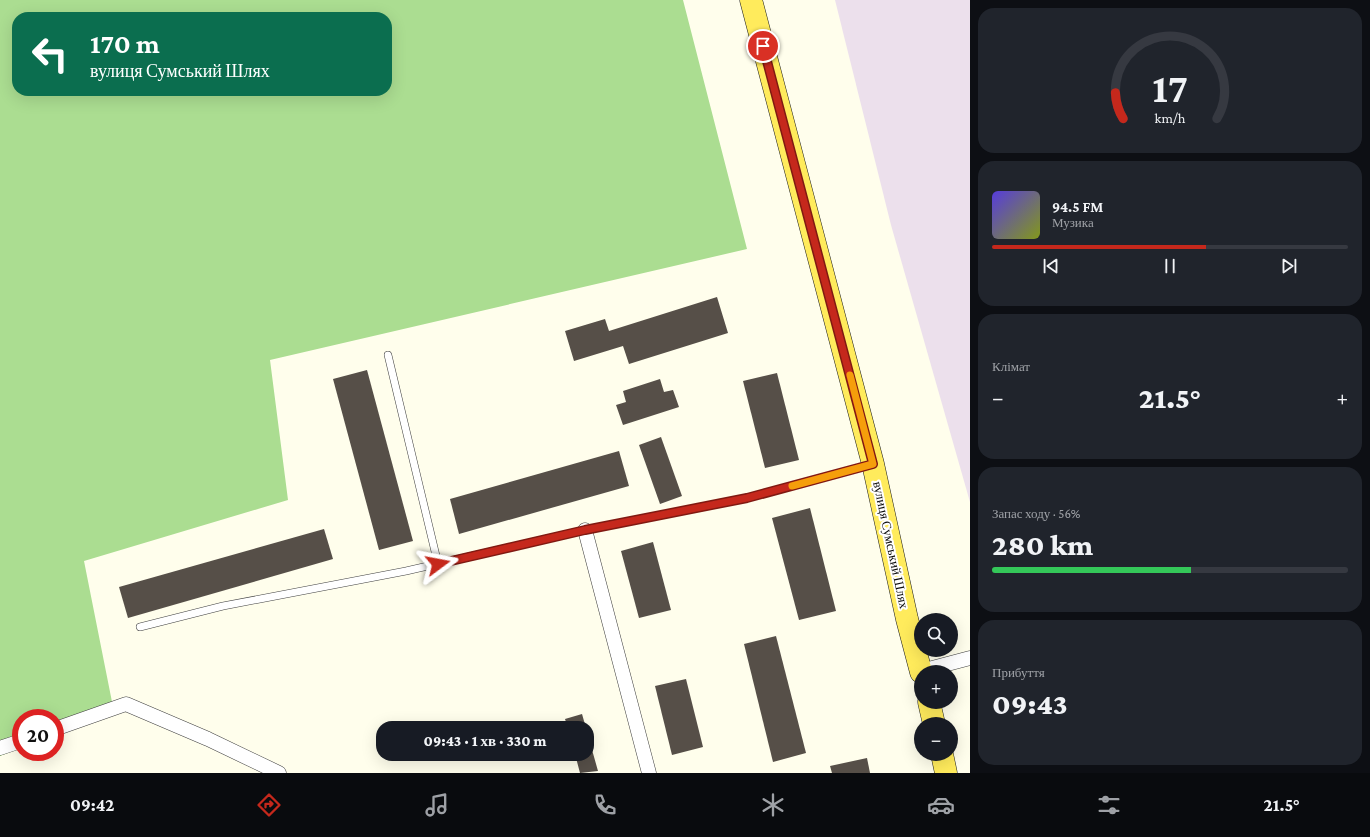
<!DOCTYPE html>
<html lang="uk">
<head>
<meta charset="utf-8">
<style>
  body { margin:0; font-family:"Crimson Pro",serif; background:#20242c; color:#f1f3f6; height:100vh; display:flex; flex-direction:column; font-size:15px; white-space:nowrap }
  * { box-sizing:border-box; margin:0 }
  p { font-size:13px; color:#9ea1a6 }
  .icon { flex:none; width:22px; height:22px; fill:none; stroke:currentColor; stroke-width:2; stroke-linecap:round; stroke-linejoin:round }
  .map { position:relative; flex:1; overflow:hidden }
  .details { display:flex; flex-direction:column; gap:8px; padding:8px; background:#0d0f14; width:400px }
  .details>* { flex:none }
  .top-card { position:absolute; left:12px; top:12px; width:380px; height:84px; border-radius:16px; box-shadow:0 4px 16px #0002; background:#0b6e4f; color:#fff; overflow:hidden }
  .tools { position:absolute; left:914px; top:613px; display:grid; gap:8px }
  .tools a { display:grid; place-items:center; width:44px; height:44px; border-radius:50%; background:#171b24; box-shadow:0 4px 16px #0002; font-size:20px }
  .speed { position:absolute; left:12px; top:709px; display:flex; gap:8px; font-size:20px; font-weight:700; text-align:center }
  .speed>* { display:grid; place-content:center; width:52px; height:52px; border-radius:50%; background:#171b24; box-shadow:0 4px 16px #0002; line-height:1 }
  .speed .limit { border:6px solid #d22; background:#fff; color:#111 }
  .pin { position:absolute; display:grid; place-items:center; width:34px; height:34px; color:#fff; margin:-17px; border:2px solid #fff; border-radius:50%; box-shadow:0 1px 4px #0007 }
  .me { position:absolute; width:44px; margin:-22px; rotate:77deg; stroke-linejoin:round; filter:drop-shadow(0 0 3px #0008) }
  .turn { display:flex; align-items:center; gap:14px; height:84px; padding:0 12px; font-size:18px }
  .turn .icon { width:52px; height:52px; stroke-width:2.5 }
  .turn b { display:block; font-size:28px; line-height:34px }
  .big { font-size:30px; font-weight:800; line-height:1.1 }
  .details .widget { flex:1; display:flex; flex-direction:column; justify-content:center; gap:6px; min-width:0; padding:0 14px; border-radius:16px; background:#20242c }
  .details .dial { align-items:center; gap:0 }
  .dial svg { height:104px; overflow:visible; fill:none; stroke:#363941; stroke-width:7; stroke-linecap:round; text-anchor:middle }
  .dial text { fill:#f1f3f6; stroke:none }
  .song { display:flex; align-items:center; gap:12px }
  .cover { width:48px; height:48px; border-radius:6px; background:linear-gradient(135deg,hsl(250 70% 55%),hsl(70 70% 35%)) }
  .played { height:4px; border-radius:2px; background:linear-gradient(90deg,#c5281c 60%,#363941 60%) }
  .keys { display:flex; justify-content:space-around; direction:ltr }
  .heat { display:flex; justify-content:space-between; align-items:center; font-size:22px; direction:ltr }
  .charge { height:6px; border-radius:3px; background:linear-gradient(90deg,#34c759 56%,#363941 0) }
  .trip { position:absolute; left:376px; top:721px; width:218px; height:40px; border-radius:16px; background:#171b24; box-shadow:0 4px 16px #0002; font-weight:800; line-height:40px; text-align:center }
  .menu { display:flex; height:64px; justify-content:space-around; align-items:center; background:#090b0e; color:#9ea1a6 }
  .menu .icon { width:28px; height:28px }
  .menu .current { color:#c5281c }
  .menu b { font-size:18px; color:#f1f3f6 }
  main { display:flex; flex:1; min-height:0 }
  .map>svg:first-child { display:block }
  .industrial { fill:#ece0ec }
  .forest { fill:#abdd91; fill-rule:evenodd }
  .building { fill:#564f48 }
  .lines { fill:none; stroke-linecap:round; stroke-linejoin:round }
  .service-casing { stroke:#3f3f3f; stroke-width:8 }
  .minor-casing { stroke:#3f3f3f; stroke-width:15 }
  .primary-casing { stroke:#1d1d1d; stroke-width:23 }
  .service { stroke:#fff; stroke-width:7 }
  .minor { stroke:#fff; stroke-width:14 }
  .primary { stroke:#ffeb5c; stroke-width:22 }
  .route-casing { stroke:#801a12; stroke-width:10 }
  .route { stroke:#c5281c; stroke-width:7 }
  .slow { stroke:#f59e0b; stroke-width:7 }
  .labels { text-anchor:middle; dominant-baseline:central; stroke-width:4; stroke-linejoin:round; paint-order:stroke }
  .street-label { font-size:13px; fill:#0c0c0c; stroke:#fff }
</style>
</head>
<body>
<main>
<div class="map">
<svg width="970" height="773" viewBox="0 0 970 773">
  <rect width="100%" height="100%" fill="#fffeec"/>
  <path class="industrial" d="M835,0H970V502L891,225Z"/>
  <path class="forest" d="M0,0H683L747,249L270,360L288,500L84,561L114,712L55,735V718H21V748L0,756ZM17,17H387V91H17Z"/>
  <g class="building">
    <path d="M717,297L728,333L629,364L623,346L574,361L565,331L605,319L609,331Z"/>
    <path d="M367,370L413,541L379,550L333,379Z"/>
    <path d="M777,373L799,460L765,468L743,381Z"/>
    <path d="M660,379L664,392L673,390L679,407L623,425L616,405L626,402L623,391Z"/>
    <path d="M661,437L682,496L660,504L639,445Z"/>
    <path d="M619,451L629,486L459,534L450,499Z"/>
    <path d="M810,508L836,611L799,620L772,518Z"/>
    <path d="M324,529L333,559L128,618L119,587Z"/>
    <path d="M653,542L671,610L639,618L621,551Z"/>
    <path d="M776,636L806,753L773,762L744,644Z"/>
    <path d="M686,679L703,747L672,755L655,686Z"/>
    <path d="M582,714L586,728H568L565,719Z"/>
    <path d="M587,732L598,771L580,773L575,754H587Z"/>
    <path d="M867,758L870,773H832L830,766Z"/>
  </g>
  <g class="lines">
    <g class="service-casing">
      <g id="service">
        <path d="M388,355L438,564"/>
        <path d="M140,627L223,606L406,571L585,530L747,498L870,465"/>
      </g>
    </g>
    <g class="minor-casing">
      <g id="minor">
        <path d="M585,530L649,773"/>
        <path d="M921,671L970,658"/>
        <path d="M55,729L126,704L208,739L279,773"/>
        <path d="M0,748L21,741"/>
      </g>
    </g>
    <g class="primary-casing">
      <g id="primary">
        <path d="M751,0L873,464L907,619L921,672"/>
        <path d="M929,702L934,724"/>
        <path d="M942,754L946,773"/>
      </g>
    </g>
    <use href="#service" class="service"/>
    <use href="#minor" class="minor"/>
    <use href="#primary" class="primary"/>
  </g>
  <g class="lines">
    <g class="route-casing">
      <path id="route" d="M438,564L585,530L747,498L873,464L763,46"/>
    </g>
    <use href="#route" class="route"/>
    <path class="slow" d="M792,486L873,464L850,375"/>
  </g>
  <g class="labels">
    <g class="street-label">
      <text transform="translate(891 545) rotate(78)">вулиця Сумський Шлях</text>
    </g>
  </g>
</svg>
<div class="tools">
<a><svg class="icon" aria-label="search" viewBox="0 0 24 24"><circle cx="10" cy="10" r="6"/><path d="M15 15l6 6"/></svg></a>
<a>+</a>
<a>−</a>
</div>
<div class="speed"><div class="limit">20</div></div>
<div class="pin" style="left:763px;top:46px;background:#d93025"><svg class="icon" aria-label="arrive" viewBox="0 0 24 24"><path d="M6 21V4h12l-3 4 3 4H6"/></svg></div>
<svg class="me" style="left:438px;top:564px" viewBox="-20 -20 40 40"><path d="M0-17L14 15 0 8-14 15z" fill="#c5281c" stroke="#fff" stroke-width="4"/></svg>
<div class="trip">09:43 · 1 хв · 330 m</div>
<div class="top-card">
<div class="turn"><svg class="icon" aria-label="left" viewBox="0 0 24 24"><path d="M17 20v-9H6M10 6l-5 5 5 5"/></svg><div><b>170 m</b>вулиця Сумський Шлях</div></div>
</div>
</div>
<section class="details">
<div class="widget dial"><svg viewBox="0 0 100 80">
<path d="M14 69A42 42 0 1 1 86 69"/>
<path d="M14 69A42 42 0 0 1 8 49" stroke="#c5281c"/>
<text x="50" y="56" font-size="32" font-weight="700">17</text>
<text x="50" y="72" font-size="11">km/h</text>
</svg></div>
<div class="widget">
<div class="song"><i class="cover"></i><div><b>94.5 FM</b><p>Музика</p></div></div>
<div class="played"></div>
<div class="keys"><svg class="icon" aria-label="previous" viewBox="0 0 24 24"><path d="M18 5L8 12l10 7zM5 5v14"/></svg><svg class="icon" aria-label="pause" viewBox="0 0 24 24"><path d="M8 5v14M16 5v14"/></svg><svg class="icon" aria-label="next" viewBox="0 0 24 24"><path d="M6 5l10 7-10 7zM19 5v14"/></svg></div>
</div>
<div class="widget"><p>Клімат</p>
<div class="heat"><a>−</a><b class="big">21.5°</b><a>+</a></div>
</div>
<div class="widget"><p>Запас ходу · 56%</p><b class="big">280 km</b><div class="charge"></div></div>
<div class="widget"><p>Прибуття</p><b class="big">09:43</b></div>
</section>
</main>
<nav class="menu">
<b>09:42</b>
<svg class="icon current" aria-label="directions" viewBox="0 0 24 24"><path d="M12 3l9 9-9 9-9-9zM9 14v-3h6M13 9l2 2-2 2"/></svg>
<svg class="icon" aria-label="music" viewBox="0 0 24 24"><path d="M9 18V5l10-2v13"/><circle cx="6" cy="18" r="3"/><circle cx="16" cy="16" r="3"/></svg>
<svg class="icon" aria-label="phone" viewBox="0 0 24 24"><path d="M5 4h4l2 5-3 2q2 4 5 5l2-3 5 2v4C11 20 4 13 5 4z"/></svg>
<svg class="icon" aria-label="climate" viewBox="0 0 24 24"><path d="M12 3v18M4 7l16 10M4 17L20 7"/></svg>
<svg class="icon" aria-label="car" viewBox="0 0 24 24"><path d="M5 17H2v-5l4-1 3-4h7l3 4 3 1v5h-3M9 17h6M6 11h13"/><circle cx="7" cy="17" r="2"/><circle cx="17" cy="17" r="2"/></svg>
<svg class="icon" aria-label="filters" viewBox="0 0 24 24"><path d="M4 7h16M4 17h16"/><circle cx="9" cy="7" r="2"/><circle cx="15" cy="17" r="2"/></svg>
<b>21.5°</b>
</nav>
</body>
</html>
